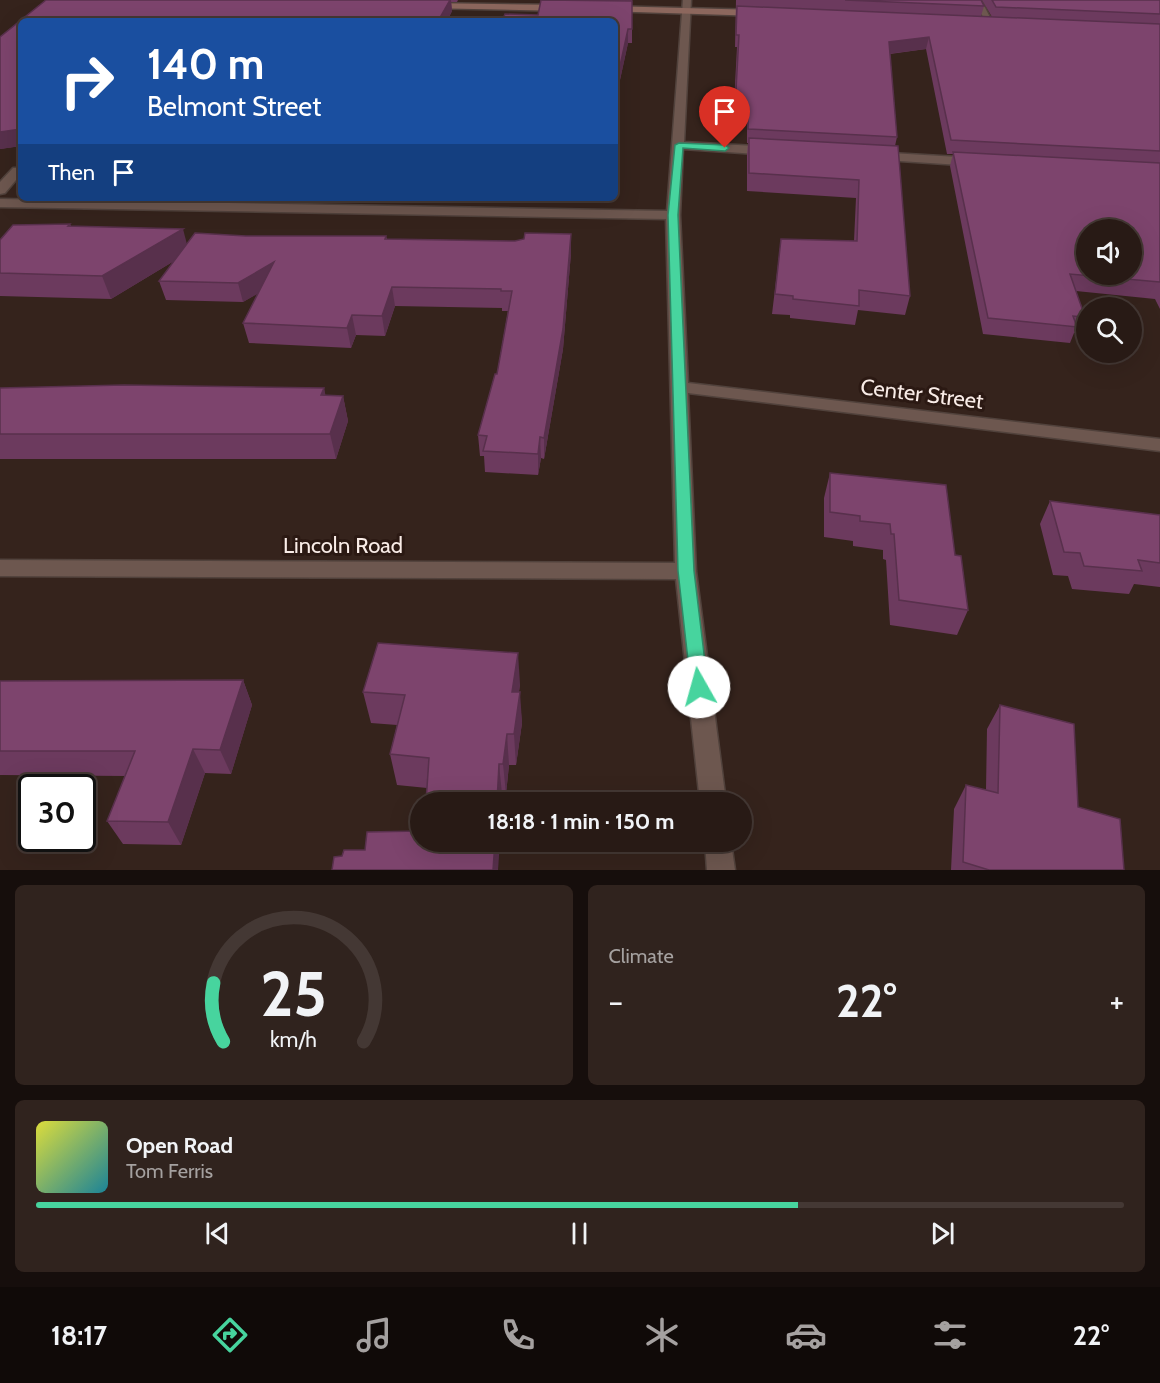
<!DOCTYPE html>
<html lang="en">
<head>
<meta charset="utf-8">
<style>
  body { margin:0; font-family:Cabin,sans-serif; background:#30231e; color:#f1f3f6; height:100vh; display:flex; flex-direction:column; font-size:22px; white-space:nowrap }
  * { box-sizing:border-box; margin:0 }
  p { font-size:20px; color:#a5a1a0 }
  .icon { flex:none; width:33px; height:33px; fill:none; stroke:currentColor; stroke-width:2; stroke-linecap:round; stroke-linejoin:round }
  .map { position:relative; height:870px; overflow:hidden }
  .panel { display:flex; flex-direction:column; gap:15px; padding:15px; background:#160e0c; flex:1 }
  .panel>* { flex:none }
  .banner { position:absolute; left:18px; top:18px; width:600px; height:183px; border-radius:9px; box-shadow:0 6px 24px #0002,0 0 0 2px #443834; background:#1a4fa0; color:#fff; overflow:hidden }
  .controls { position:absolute; left:1076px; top:219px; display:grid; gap:12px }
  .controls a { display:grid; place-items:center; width:66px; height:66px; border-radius:50%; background:#281a15; box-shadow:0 6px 24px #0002,0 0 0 2px #443834; font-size:30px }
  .speed { position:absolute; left:18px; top:774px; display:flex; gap:12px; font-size:30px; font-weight:700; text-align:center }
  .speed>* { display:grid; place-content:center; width:78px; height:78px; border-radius:50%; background:#281a15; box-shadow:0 6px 24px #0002,0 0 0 2px #443834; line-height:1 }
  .speed .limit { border:3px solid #111; border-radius:9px; background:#fff; color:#111 }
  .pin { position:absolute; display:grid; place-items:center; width:51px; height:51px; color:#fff; margin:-62px -26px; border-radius:50% 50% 50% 0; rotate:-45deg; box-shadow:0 0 6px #0007 }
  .pin .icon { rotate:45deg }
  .me { position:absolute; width:66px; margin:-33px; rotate:353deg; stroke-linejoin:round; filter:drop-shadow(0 0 4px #0008) }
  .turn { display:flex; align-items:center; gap:21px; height:126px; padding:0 30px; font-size:27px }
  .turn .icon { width:78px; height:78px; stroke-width:2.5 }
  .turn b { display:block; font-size:42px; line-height:51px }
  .then { display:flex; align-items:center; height:57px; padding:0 30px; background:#0003; gap:12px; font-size:22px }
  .big { font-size:45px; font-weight:700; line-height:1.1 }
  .panel .card { flex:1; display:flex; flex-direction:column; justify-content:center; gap:9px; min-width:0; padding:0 21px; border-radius:9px; background:#30231e }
  .panel .dial { align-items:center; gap:0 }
  .dial svg { height:156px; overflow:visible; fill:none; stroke:#443834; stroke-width:7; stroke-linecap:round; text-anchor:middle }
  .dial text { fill:#f1f3f6; stroke:none }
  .song { display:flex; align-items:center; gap:18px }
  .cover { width:72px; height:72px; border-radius:9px; background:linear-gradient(135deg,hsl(60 70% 55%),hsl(190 70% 35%)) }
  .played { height:6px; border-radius:3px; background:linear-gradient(90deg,#47d49e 70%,#443834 70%) }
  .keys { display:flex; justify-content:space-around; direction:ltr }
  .heat { display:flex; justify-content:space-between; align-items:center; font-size:33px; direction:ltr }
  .panel .tiles { flex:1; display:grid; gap:15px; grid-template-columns:1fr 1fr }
  .card:last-child { grid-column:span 2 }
  .trip { position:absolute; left:410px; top:792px; width:342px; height:60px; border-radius:30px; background:#281a15; box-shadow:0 6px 24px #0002,0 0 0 2px #443834; font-weight:700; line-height:60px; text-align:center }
  .tabs { display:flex; height:96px; justify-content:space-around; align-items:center; background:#100a08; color:#a5a1a0 }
  .tabs .icon { width:42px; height:42px }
  .tabs .active { color:#47d49e }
  .tabs b { font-size:27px; color:#f1f3f6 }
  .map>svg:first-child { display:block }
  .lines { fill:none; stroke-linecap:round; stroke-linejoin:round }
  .street-casing { stroke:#51423c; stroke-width:3 }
  .secondary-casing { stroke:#51423c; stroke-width:3 }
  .street { fill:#6d574f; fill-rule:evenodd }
  .secondary { fill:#8c675d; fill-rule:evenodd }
  .wall { fill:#6c3a5e }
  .shaded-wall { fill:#58304c }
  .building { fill:#7d446d; stroke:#58304c; stroke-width:1.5; fill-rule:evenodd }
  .route { fill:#47d49e; stroke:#2e8a67; stroke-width:1.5 }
  .labels { text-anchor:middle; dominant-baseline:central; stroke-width:6; stroke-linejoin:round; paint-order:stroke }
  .street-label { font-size:22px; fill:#f9ece7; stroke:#2b1913 }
</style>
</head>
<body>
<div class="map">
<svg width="1160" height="870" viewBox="0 0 1160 870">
  <rect width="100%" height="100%" fill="#35231c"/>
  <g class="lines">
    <g class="street-casing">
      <g id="street">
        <path d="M683,0H691L684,142L772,147L778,151L772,155L683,149L680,215L688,383L1160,439V451L688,393L696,571L726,802H700L676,579L0,576V560L675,563L666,219L0,207V199L667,211Z"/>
        <path d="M973,0H981L994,25H988Z"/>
        <path d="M874,152L975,158L981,162L975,166L870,159L868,156Z"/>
        <path d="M13,168H21V174L5,193L0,194V182Z"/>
        <path d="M705,842H731L735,870H707Z"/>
      </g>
    </g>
    <g class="secondary-casing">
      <g id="secondary">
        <path d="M427,3L565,5L569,8L565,11L424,8V4Z"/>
        <path d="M607,6L760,10L764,13L760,16L604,11L603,9Z"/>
      </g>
    </g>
    <use href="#street" class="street"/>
    <use href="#secondary" class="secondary"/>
  </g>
  <g class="wall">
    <path d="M46,0H458L457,2H451L452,11L447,21H21V146L0,149V37Z"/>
    <path d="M541,0H632V43H628L615,103V21Z"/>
    <path d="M736,0H981L984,6L981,16L992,17L982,0H1160V309L1155,299L1076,291L1085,317L1078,333H1074L1070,343L983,334L950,166L953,154H947L926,49L890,54L897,137L895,146L910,296L905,315L858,310L855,325L790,318V315L772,314L781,239L854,241L856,198L747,191V155L748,143H747V122H733L737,47H735Z"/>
    <path d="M70,224L71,226L187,244L246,236H386L387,239L515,241L571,234V253L563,349L544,459L541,458L538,475L485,472L484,456H480L478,435L497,374L508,311H502V308L395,306L385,336L356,335L351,348L249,343L243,323L258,293L243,302L166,300L159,281L174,261L111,299L0,296V240Z"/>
    <path d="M0,388H324L325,396H343L348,421L336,459H0Z"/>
    <path d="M830,473L955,555L968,610L957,635L890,625L886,560L883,559V550L853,546V541L824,537V498Z"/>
    <path d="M1050,501L1160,515V587L1134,584L1129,594L1072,589L1068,576L1053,575L1040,524Z"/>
    <path d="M243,680L252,705L231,774L205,773L181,845L123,844L107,821L125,776L0,775V681Z"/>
    <path d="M520,684L519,692L522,723L516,765H509L506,794H502V802H426L427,788L397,785L390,754L397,725L371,723L363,692Z"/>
    <path d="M1000,705L1078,807L1124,870H951L954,809L966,785L986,790L987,729Z"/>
  </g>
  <g class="shaded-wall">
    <path d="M450,0H451L452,11L447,21H438Z"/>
    <path d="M628,29V43L615,103V89Z"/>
    <path d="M929,37L926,49L887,54L889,42Z"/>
    <path d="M21,129V146L0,149V132Z"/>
    <path d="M183,229L189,252L111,299L102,276Z"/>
    <path d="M571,234V253L563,349L544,459V438Z"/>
    <path d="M274,262L279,282L243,302L238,283Z"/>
    <path d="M392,287L395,306L385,336L382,316Z"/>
    <path d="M352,315L356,335L351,348L347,328Z"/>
    <path d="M324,388L329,412L321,395Z"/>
    <path d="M343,396L348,421L336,459L330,434Z"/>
    <path d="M540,437L541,458L538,475V454Z"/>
    <path d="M518,653L520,684L514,723L512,692Z"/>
    <path d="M243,680L252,705L231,774L220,750Z"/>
    <path d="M520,692L522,723L516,765L514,734Z"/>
    <path d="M507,734L509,765L506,794L503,764Z"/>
    <path d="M193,749L205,773L181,845L168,822Z"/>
    <path d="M499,764L502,794V802H497Z"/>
    <path d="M495,842H500L498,870H493Z"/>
  </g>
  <g class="building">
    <path d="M46,0H450L438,21H21V129L0,132V37Z"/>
    <path d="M541,0L632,1V29H628L615,89V21H502L505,14L538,15Z"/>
    <path d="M845,0H981L984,6Z"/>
    <path d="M992,0H1160V14L996,7Z"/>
    <path d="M737,6L1160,24V151L951,140L929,37L889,42L897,137L748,129V109L735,108L739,35H736Z"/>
    <path d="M749,138L898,146L910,296L859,290V306L793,299V296L775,294L781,239L857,241L859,180L749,173Z"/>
    <path d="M953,152L1160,163V282L1070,274L1085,317L1073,316L1077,327L988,318ZM1086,230H1131V274H1086Z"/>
    <path d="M70,224L68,226L183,229L102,276L0,273V240L13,225Z"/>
    <path d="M195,233L246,236H386L385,239L515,241L524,239L525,233L571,234L563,329L544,438L540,437L538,454L483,451L487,436L478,435L495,374H497L512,291H501V289L392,287L382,316L352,315L347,328L243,323L274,262L238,283L159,281Z"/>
    <path d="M124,385L324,388L321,395L343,396L330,434H0V388Z"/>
    <path d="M830,473L946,485L955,555L961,556L968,610L899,600L894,534H891L890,524L860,521V516L830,512Z"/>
    <path d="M1050,501L1160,515V563L1138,560L1142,571L1084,566L1080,553L1064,552Z"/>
    <path d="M378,643L518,653L512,692H520L514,734H507L503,764H499L497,802H426L429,758L390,754L405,695L363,692Z"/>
    <path d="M243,680L220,750L193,749L168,822L107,821L135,751H0V681Z"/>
    <path d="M1000,705L1074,724L1078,807L1120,819L1124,870H989L963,862L966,785L998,793Z"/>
    <path d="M420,831V842H495L493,870H332L334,857L342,856L344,850H365L367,832Z"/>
  </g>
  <path class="route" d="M679,143L725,145L729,148L725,151L683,148L678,215L694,571L708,687L706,692L699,694L693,692L691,687L678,571L668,215L675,145Z"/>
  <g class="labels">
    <g class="street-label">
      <text transform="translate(922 394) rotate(7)">Center Street</text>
      <text x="343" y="545">Lincoln Road</text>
    </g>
  </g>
</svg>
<div class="controls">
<a><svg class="icon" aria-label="sound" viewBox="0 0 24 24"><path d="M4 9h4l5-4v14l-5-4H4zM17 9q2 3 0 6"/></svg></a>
<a><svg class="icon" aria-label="search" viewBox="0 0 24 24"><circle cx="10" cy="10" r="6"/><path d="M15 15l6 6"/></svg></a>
</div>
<div class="speed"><div class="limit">30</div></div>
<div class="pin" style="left:725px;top:148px;background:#d93025"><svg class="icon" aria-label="arrive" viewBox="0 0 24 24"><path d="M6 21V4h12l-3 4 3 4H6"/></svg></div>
<svg class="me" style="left:699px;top:687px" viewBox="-20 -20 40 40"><circle r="19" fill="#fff"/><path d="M0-13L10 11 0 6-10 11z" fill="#47d49e"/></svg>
<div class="trip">18:18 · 1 min · 150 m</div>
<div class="banner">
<div class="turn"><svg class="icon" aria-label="right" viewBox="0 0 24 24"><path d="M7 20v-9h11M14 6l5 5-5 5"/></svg><div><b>140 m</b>Belmont Street</div></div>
<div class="then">Then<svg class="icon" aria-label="arrive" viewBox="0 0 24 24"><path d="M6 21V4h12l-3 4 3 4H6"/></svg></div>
</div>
</div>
<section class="panel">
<div class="tiles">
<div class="card dial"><svg viewBox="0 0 100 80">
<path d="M14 69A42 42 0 1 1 86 69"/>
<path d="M14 69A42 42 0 0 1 9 39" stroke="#47d49e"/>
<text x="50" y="56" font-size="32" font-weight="700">25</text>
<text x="50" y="72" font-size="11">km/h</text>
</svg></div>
<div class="card"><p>Climate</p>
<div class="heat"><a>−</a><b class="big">22°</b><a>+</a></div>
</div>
<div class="card">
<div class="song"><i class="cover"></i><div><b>Open Road</b><p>Tom Ferris</p></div></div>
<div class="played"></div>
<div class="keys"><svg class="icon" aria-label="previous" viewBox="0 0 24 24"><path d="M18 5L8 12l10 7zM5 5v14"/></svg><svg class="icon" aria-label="pause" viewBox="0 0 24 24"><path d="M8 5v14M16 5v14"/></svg><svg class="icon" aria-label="next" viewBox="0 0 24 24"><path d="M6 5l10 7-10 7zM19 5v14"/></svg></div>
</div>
</div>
</section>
<nav class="tabs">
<b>18:17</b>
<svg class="icon active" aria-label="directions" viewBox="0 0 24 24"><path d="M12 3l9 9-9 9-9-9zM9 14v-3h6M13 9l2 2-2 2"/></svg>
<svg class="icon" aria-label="music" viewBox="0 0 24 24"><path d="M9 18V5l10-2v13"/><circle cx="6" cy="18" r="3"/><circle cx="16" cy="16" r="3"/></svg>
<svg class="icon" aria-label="phone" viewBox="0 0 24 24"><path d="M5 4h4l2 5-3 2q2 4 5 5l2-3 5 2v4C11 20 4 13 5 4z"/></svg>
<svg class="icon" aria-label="climate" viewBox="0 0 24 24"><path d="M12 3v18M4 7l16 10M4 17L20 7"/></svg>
<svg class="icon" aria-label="car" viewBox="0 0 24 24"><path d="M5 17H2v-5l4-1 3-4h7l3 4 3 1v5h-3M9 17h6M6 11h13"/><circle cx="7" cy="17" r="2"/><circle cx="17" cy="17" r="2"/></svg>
<svg class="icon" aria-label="filters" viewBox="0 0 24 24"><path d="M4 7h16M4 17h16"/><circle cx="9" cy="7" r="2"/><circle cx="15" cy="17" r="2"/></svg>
<b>22°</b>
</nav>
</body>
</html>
